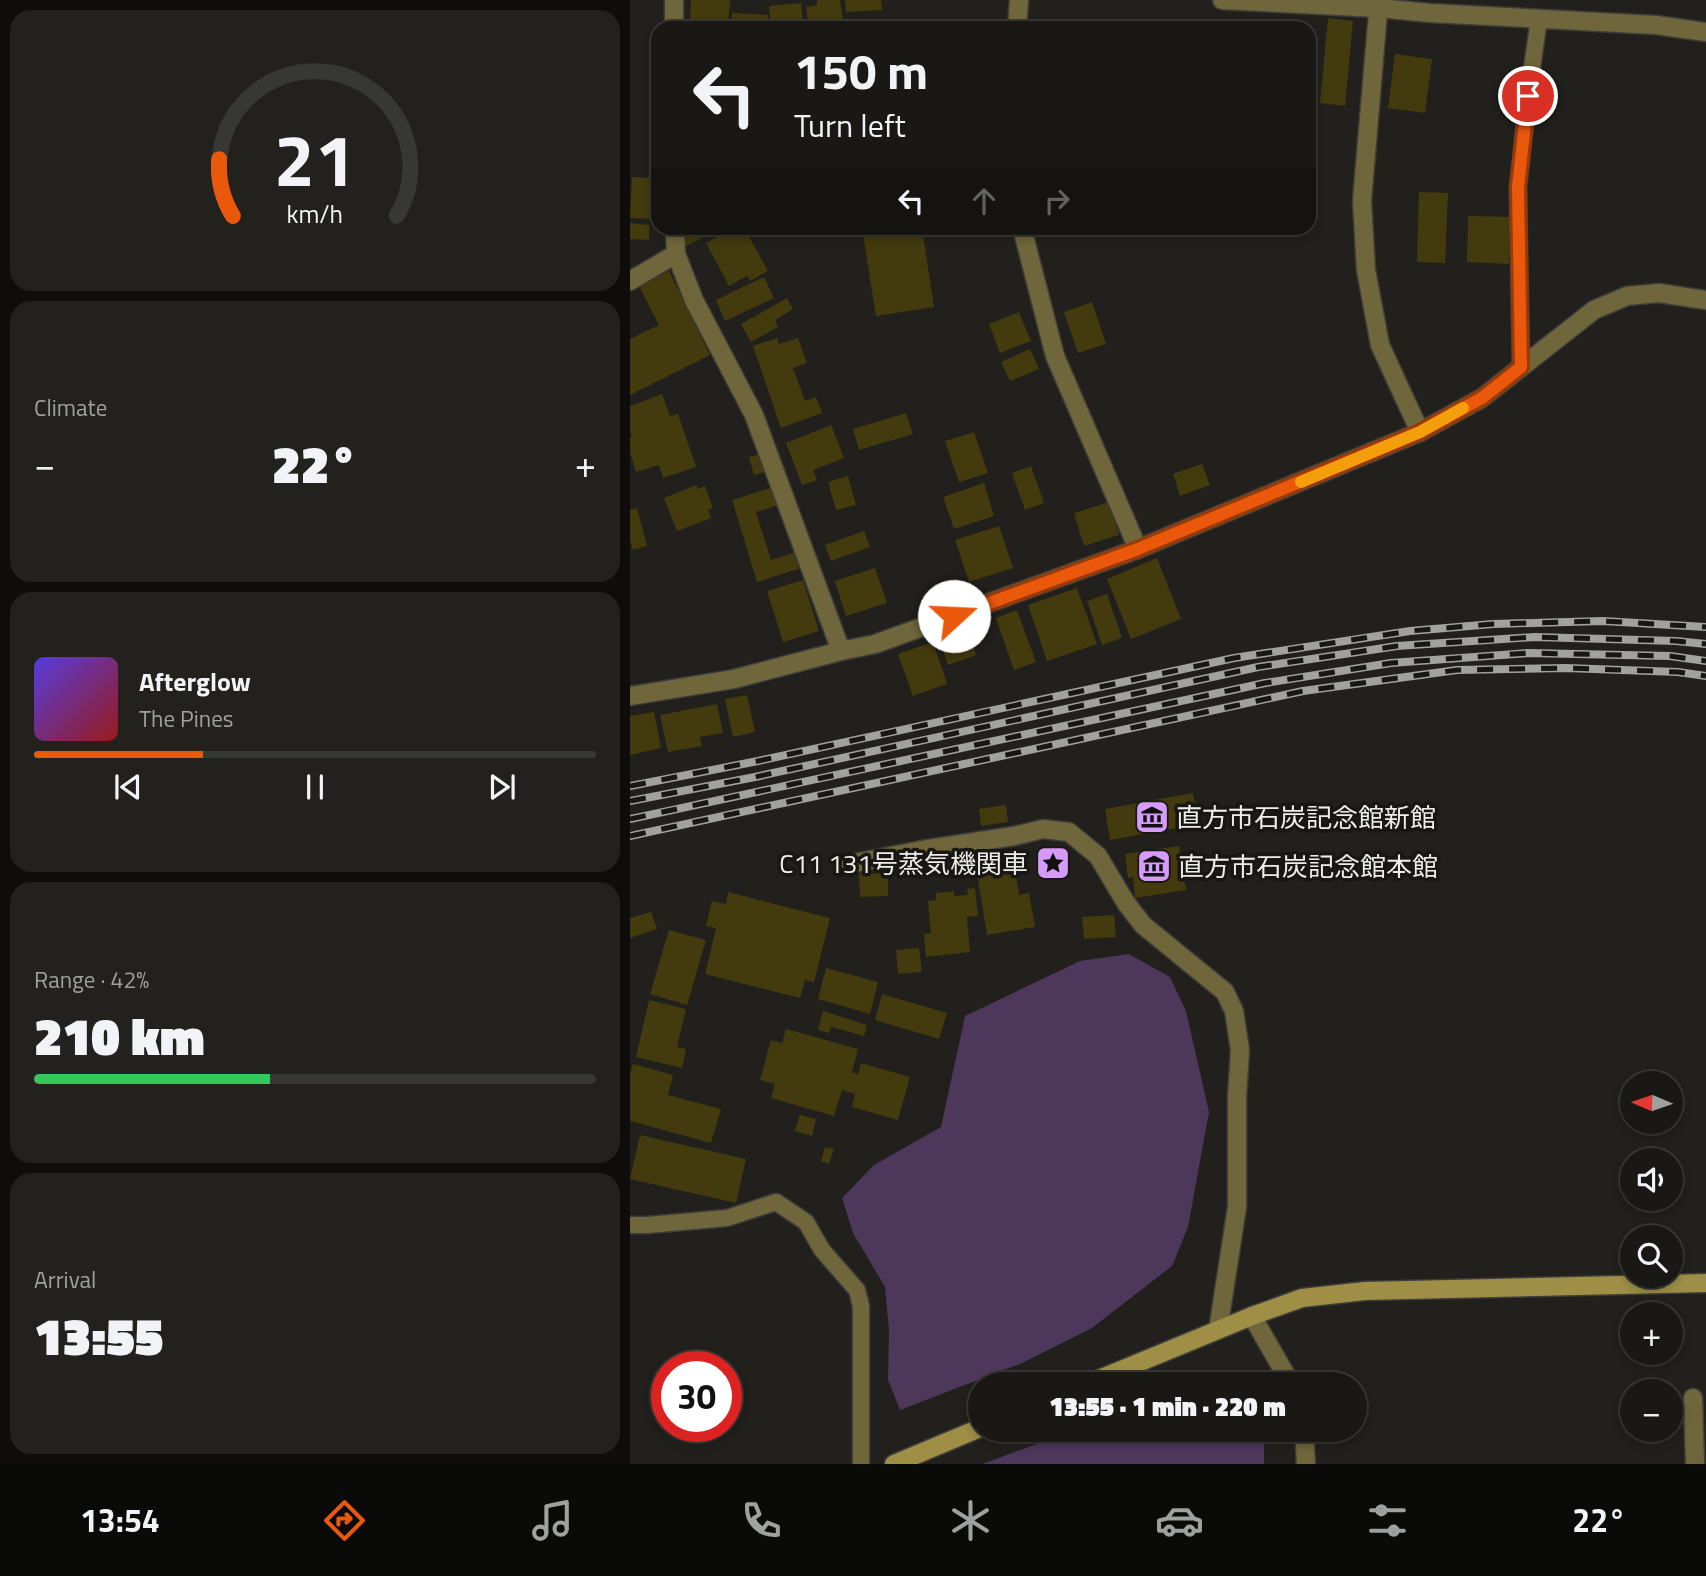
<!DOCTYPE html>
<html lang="en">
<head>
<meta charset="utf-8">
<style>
  body { margin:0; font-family:"Titillium Web","Noto Sans JP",sans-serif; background:#22211e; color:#f1f3f6; height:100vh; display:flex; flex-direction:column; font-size:26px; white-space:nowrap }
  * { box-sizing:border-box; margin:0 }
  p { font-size:23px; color:#9fa0a0 }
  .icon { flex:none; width:38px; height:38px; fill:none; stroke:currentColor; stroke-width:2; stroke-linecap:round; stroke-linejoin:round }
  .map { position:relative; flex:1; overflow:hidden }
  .side { display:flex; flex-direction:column; gap:10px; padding:10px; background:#0e0d0c; width:630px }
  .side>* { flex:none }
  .top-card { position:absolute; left:21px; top:21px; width:665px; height:214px; border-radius:21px; box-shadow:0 4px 10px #0003,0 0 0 2px #373734; background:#191815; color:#f1f3f6; overflow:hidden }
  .needle { width:46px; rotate:272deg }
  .controls { position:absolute; left:990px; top:1071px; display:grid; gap:14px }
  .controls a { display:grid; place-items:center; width:63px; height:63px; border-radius:50%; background:#191815; box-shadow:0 4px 10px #0003,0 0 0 2px #373734; font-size:35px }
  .speed { position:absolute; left:21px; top:1351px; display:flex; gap:14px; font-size:35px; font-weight:700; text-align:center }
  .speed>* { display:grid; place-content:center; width:91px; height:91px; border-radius:50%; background:#191815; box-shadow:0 4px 10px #0003,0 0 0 2px #373734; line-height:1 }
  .speed .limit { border:10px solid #d22; background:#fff; color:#111 }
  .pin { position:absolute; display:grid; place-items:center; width:60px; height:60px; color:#fff; margin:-30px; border:4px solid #fff; border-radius:50%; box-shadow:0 2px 7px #0007 }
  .me { position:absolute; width:77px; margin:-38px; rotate:70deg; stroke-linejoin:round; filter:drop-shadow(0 0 5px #0008) }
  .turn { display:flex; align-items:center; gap:24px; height:147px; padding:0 28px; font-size:32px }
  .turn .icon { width:91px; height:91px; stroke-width:2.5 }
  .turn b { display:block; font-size:49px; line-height:60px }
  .lanes { display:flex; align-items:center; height:66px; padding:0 28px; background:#0003; justify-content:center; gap:35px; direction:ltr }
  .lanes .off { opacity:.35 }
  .big { font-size:52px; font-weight:800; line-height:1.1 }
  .side .card { flex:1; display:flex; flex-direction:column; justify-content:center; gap:10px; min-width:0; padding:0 24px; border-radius:21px; background:#22211e }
  .side .dial { align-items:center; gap:0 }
  .dial svg { height:182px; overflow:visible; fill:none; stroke:#373734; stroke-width:7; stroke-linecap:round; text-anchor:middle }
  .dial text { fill:#f1f3f6; stroke:none }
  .song { display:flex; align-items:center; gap:21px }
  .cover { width:84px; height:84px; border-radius:10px; background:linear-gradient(135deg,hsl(250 70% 55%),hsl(0 70% 35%)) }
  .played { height:7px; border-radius:4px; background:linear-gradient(90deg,#ea580c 30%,#373734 30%) }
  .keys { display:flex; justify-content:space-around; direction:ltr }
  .heat { display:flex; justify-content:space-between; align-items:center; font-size:38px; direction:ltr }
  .charge { height:10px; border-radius:5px; background:linear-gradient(90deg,#34c759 42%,#373734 0) }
  .trip { position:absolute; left:338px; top:1372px; width:399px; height:70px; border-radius:35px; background:#191815; box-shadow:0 4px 10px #0003,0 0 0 2px #373734; font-weight:800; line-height:70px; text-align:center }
  .tab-bar { display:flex; height:112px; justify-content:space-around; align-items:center; background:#0a0a08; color:#9fa0a0 }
  .tab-bar .icon { width:49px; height:49px }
  .tab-bar .on { color:#ea580c }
  .tab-bar b { font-size:32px; color:#f1f3f6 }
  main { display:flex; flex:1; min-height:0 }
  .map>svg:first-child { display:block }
  .green { fill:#4d375b }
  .building { fill:#433a0d }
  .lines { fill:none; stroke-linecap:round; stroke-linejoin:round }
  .lane-casing { stroke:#3e3d39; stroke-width:19 }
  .street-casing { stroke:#3e3d39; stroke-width:21 }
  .secondary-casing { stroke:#3e3d39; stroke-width:21 }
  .lane { stroke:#70663b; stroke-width:16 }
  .street { stroke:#70663b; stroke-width:18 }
  .secondary { stroke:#9e8e46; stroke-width:18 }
  .rail-casing { stroke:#a1a19d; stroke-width:8 }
  .rail { stroke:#181713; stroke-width:5; stroke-dasharray:16; stroke-linecap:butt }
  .route-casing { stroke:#983908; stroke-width:18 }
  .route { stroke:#ea580c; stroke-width:12 }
  .slow { stroke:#f59e0b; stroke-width:12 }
  .labels { text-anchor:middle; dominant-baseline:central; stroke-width:7; stroke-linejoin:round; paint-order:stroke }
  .poi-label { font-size:26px; fill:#ededea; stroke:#181713; text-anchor:start }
</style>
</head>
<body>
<main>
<section class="side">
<div class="card dial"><svg viewBox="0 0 100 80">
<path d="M14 69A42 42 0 1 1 86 69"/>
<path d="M14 69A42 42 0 0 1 8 44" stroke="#ea580c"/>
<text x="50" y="56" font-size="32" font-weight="700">21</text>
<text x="50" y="72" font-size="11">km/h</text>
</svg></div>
<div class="card"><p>Climate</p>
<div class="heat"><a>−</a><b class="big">22°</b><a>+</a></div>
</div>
<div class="card">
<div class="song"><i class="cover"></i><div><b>Afterglow</b><p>The Pines</p></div></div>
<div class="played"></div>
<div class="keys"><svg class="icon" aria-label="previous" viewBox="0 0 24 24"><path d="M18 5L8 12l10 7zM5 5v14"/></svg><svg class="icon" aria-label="pause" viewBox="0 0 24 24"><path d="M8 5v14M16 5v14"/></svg><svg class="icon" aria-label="next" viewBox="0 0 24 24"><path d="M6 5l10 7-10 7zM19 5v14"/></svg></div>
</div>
<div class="card"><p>Range · 42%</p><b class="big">210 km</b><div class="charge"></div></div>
<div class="card"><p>Arrival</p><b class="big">13:55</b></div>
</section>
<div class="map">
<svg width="1076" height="1464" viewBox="0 0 1076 1464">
  <rect width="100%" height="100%" fill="#21201c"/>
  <g class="green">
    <path d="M499,954L540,977L556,1011L579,1112L558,1227L542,1266L462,1328L392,1363L270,1410L258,1380L259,1330L255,1287L223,1233L212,1198L244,1165L311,1127L335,1016L450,961Z"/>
    <path d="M445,1430H632L634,1432V1464H352Z"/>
  </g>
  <g class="building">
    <path d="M61,0H100L98,28L60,26Z"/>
    <path d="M187,0H210L214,28H179L176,7L187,5Z"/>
    <path d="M215,0H251L252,10L216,12Z"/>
    <path d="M171,3L173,28H141L139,6Z"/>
    <path d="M102,13L138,15L137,28H101Z"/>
    <path d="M698,18L723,21L715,106L690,103Z"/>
    <path d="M765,54L802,59L795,113L758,108Z"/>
    <path d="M2,177L26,178L25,196H28V219L0,218Z"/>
    <path d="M789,192L818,193L815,263L787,262Z"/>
    <path d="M838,216L881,217L879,264L837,262Z"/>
    <path d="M0,223L19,225V240L0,239Z"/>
    <path d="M57,228H91L56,246Z"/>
    <path d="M103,228H114L138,271L120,281L117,276L99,286L76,243Z"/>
    <path d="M232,228H292L304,307L246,316Z"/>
    <path d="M39,271L80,355L0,395V339L29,325L9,286Z"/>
    <path d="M134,277L144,298L95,321L86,300Z"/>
    <path d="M157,298L163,309L145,320L148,327L121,342L111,324Z"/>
    <path d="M462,302L476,344L448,353L434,312Z"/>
    <path d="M389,312L401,341L370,353L359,324Z"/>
    <path d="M147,338L149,344L168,338L177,363L163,368L175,401L186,397L192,413L151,428L123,346Z"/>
    <path d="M400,349L409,369L380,381L371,362Z"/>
    <path d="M32,394L40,416L48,414L66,467L33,478L29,465L6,472L0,453V437L2,436L0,431V406Z"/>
    <path d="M276,413L283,434L229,450L223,429Z"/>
    <path d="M201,425L214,458L183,470L187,480L172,485L156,443Z"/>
    <path d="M344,432L358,473L329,482L315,441Z"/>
    <path d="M133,453L139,471L124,475L119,457Z"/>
    <path d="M572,464L580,485L550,496L543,474Z"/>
    <path d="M401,466L414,503L395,510L382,473Z"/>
    <path d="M218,476L226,505L206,510L198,482Z"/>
    <path d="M354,483L364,516L324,529L313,497Z"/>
    <path d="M66,485L68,489L75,486L83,508L78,510L81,518L47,531L34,498Z"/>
    <path d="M144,487L149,505L126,512L141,560L166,552L171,568L127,582L102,500Z"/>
    <path d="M479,502L489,535L454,546L444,513Z"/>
    <path d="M7,508L17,546L3,550L0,540V510Z"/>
    <path d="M369,526L383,568L339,582L325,540Z"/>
    <path d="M234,531L240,547L201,561L195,545Z"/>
    <path d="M527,558L551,619L501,639L477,579Z"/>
    <path d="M245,568L257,603L216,616L205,581Z"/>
    <path d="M173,580L189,631L153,642L137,591Z"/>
    <path d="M447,588L467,644L417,661L398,605Z"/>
    <path d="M477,594L492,638L472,645L457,601Z"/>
    <path d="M387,610L406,662L384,670L366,618Z"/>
    <path d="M334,623L346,655L318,665L307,633Z"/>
    <path d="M303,642L317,684L283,696L268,654Z"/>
    <path d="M117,695L125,732L103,737L95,699Z"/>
    <path d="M87,704L93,733L70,737L72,746L38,752L30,715Z"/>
    <path d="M24,712L31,748L0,755V716Z"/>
    <path d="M563,793L569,824L480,840L475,809Z"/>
    <path d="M376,805L378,822L351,826L349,809Z"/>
    <path d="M549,846L556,890L505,898L503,877L498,878L495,854Z"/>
    <path d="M385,867L389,895L399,893L405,927L357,935L347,873Z"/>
    <path d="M258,873V896L230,897L229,874Z"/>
    <path d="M345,888L348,916L337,917L340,952L296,957L294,934L301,933L298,901L306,900V893L324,891V896L338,895L337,889Z"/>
    <path d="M98,892L200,918L184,982L175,980L170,998L75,974L86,928L76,926L82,901L96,904Z"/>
    <path d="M21,912L27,929L0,938V918Z"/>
    <path d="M484,915L486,937L454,939L452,917Z"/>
    <path d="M39,930L76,940L57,1005L20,994Z"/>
    <path d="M289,948L292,972L268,974L266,950Z"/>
    <path d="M196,968L248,982L240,1014L188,999Z"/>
    <path d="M252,994L317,1013L309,1039L245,1020Z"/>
    <path d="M19,1000L56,1009L47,1047L56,1049L52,1068L6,1057Z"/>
    <path d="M193,1011L237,1025L234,1036L201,1027L199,1033L188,1030Z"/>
    <path d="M156,1029L228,1049L222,1072L228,1074L231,1063L280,1077L268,1120L222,1107L225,1094L212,1090L204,1116L141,1098L145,1084L130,1080L141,1040L152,1043Z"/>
    <path d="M3,1064L43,1075L38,1095L91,1109L81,1143L0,1121V1074Z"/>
    <path d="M170,1115L186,1119L182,1136L165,1131Z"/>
    <path d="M10,1135L116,1159L106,1203L0,1179Z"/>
    <path d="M195,1147L204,1149L199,1164L191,1161Z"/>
  </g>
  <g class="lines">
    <g class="lane-casing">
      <g id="lane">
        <path d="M891,367L888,187L898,96L909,19"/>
        <path d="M0,1225H18L97,1218L146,1202L176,1222L192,1250L227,1290L231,1306V1464"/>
      </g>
    </g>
    <g class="street-casing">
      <g id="street">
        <path d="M44,0V28"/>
        <path d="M592,0L748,8L800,13L1026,25L1076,32"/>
        <path d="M749,0L732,201L736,270L750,345L790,432"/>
        <path d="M387,28L389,0"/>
        <path d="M45,228L46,254L64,300L124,415L211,651"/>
        <path d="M392,228L425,356L508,549"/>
        <path d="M0,281L46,254"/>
        <path d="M0,696L104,679L211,651L245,644L508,549L790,432L852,398L964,310L997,296L1029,293L1076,300"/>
        <path d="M220,864L292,850L384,836L413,829L439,832L468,856L496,903L513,925L595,992L604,1011L610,1050L607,1097V1207L588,1330"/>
        <path d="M622,1316L661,1384"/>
        <path d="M1063,1398L1065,1464"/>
        <path d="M674,1430L676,1464"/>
      </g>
    </g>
    <g class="secondary-casing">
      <g id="secondary">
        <path d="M457,1384L622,1316L672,1298L735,1291L1076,1283"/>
        <path d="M264,1464L350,1428"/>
      </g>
    </g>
    <use href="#lane" class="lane"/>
    <use href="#street" class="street"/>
    <use href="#secondary" class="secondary"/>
    <g class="rail-casing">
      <g id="rail">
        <path d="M0,786L128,761L604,658L780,631L863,624L973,621L1076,627"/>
        <path d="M0,801L125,777L628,667L767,646L905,637L1046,641L1076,644"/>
        <path d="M0,819L635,683L761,663L898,653L1040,656L1076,661"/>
        <path d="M0,836L673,691L827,670L936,668L1048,672L1076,676"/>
      </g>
    </g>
    <use href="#rail" class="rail"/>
  </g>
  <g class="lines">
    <g class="route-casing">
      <path id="route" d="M324,616L508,549L790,432L852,398L891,367L888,187L898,96"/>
    </g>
    <use href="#route" class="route"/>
    <path class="slow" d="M671,482L790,432L833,408"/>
  </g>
  <defs>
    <g id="museum-square" transform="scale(1.75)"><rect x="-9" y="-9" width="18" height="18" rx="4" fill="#d69bf9" stroke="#181713"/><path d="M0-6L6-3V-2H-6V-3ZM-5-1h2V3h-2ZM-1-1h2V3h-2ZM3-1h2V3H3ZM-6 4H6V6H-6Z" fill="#111"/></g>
    <g id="sight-square" transform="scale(1.75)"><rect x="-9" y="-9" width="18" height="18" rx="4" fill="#d69bf9" stroke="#181713"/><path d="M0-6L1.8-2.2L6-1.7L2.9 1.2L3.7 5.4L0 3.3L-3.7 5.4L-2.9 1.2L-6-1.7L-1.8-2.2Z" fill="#111"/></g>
  </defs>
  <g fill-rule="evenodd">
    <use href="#museum-square" x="522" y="817"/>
    <use href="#sight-square" x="423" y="863"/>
    <use href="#museum-square" x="524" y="866"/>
  </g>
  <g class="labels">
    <g class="poi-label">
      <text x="546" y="817">直方市石炭記念館新館</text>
      <text x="398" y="863" text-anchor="end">C11 131号蒸気機関車</text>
      <text x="548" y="866">直方市石炭記念館本館</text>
    </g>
  </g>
</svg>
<div class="controls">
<a><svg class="needle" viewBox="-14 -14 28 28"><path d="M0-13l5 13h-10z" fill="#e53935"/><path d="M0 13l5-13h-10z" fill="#9fa0a0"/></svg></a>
<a><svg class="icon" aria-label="sound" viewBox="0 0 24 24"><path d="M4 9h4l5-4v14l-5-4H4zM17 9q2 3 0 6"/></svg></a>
<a><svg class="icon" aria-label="search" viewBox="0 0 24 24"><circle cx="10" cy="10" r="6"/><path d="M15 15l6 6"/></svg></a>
<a>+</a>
<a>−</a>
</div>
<div class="speed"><div class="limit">30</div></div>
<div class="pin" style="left:898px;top:96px;background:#d93025"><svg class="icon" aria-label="arrive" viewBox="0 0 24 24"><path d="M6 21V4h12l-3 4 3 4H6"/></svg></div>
<svg class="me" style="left:324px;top:616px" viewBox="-20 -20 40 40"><circle r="19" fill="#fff"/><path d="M0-13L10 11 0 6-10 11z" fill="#ea580c"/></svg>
<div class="trip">13:55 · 1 min · 220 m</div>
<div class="top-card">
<div class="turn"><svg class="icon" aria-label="left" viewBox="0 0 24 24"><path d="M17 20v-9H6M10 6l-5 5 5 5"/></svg><div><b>150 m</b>Turn left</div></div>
<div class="lanes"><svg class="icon" aria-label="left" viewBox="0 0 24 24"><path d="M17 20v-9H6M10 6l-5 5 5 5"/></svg><svg class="icon off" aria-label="ahead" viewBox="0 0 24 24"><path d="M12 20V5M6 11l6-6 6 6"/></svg><svg class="icon off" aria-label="right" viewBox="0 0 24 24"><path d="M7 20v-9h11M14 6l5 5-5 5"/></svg></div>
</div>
</div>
</main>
<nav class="tab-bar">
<b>13:54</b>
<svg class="icon on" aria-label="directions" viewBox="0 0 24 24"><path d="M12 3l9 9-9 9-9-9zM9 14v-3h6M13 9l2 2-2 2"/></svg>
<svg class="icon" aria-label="music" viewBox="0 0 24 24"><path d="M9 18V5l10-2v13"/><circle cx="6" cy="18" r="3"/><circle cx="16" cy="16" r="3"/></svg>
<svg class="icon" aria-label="phone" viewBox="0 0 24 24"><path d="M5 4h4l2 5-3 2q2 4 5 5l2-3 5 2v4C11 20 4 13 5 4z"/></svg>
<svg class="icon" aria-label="climate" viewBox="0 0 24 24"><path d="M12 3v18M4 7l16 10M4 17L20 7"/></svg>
<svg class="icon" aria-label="car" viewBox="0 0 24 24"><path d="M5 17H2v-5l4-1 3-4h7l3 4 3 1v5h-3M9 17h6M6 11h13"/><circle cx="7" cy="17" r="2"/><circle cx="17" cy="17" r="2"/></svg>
<svg class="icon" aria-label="filters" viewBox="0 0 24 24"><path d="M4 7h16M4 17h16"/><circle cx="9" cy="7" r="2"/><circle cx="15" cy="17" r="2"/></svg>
<b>22°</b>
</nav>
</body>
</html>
